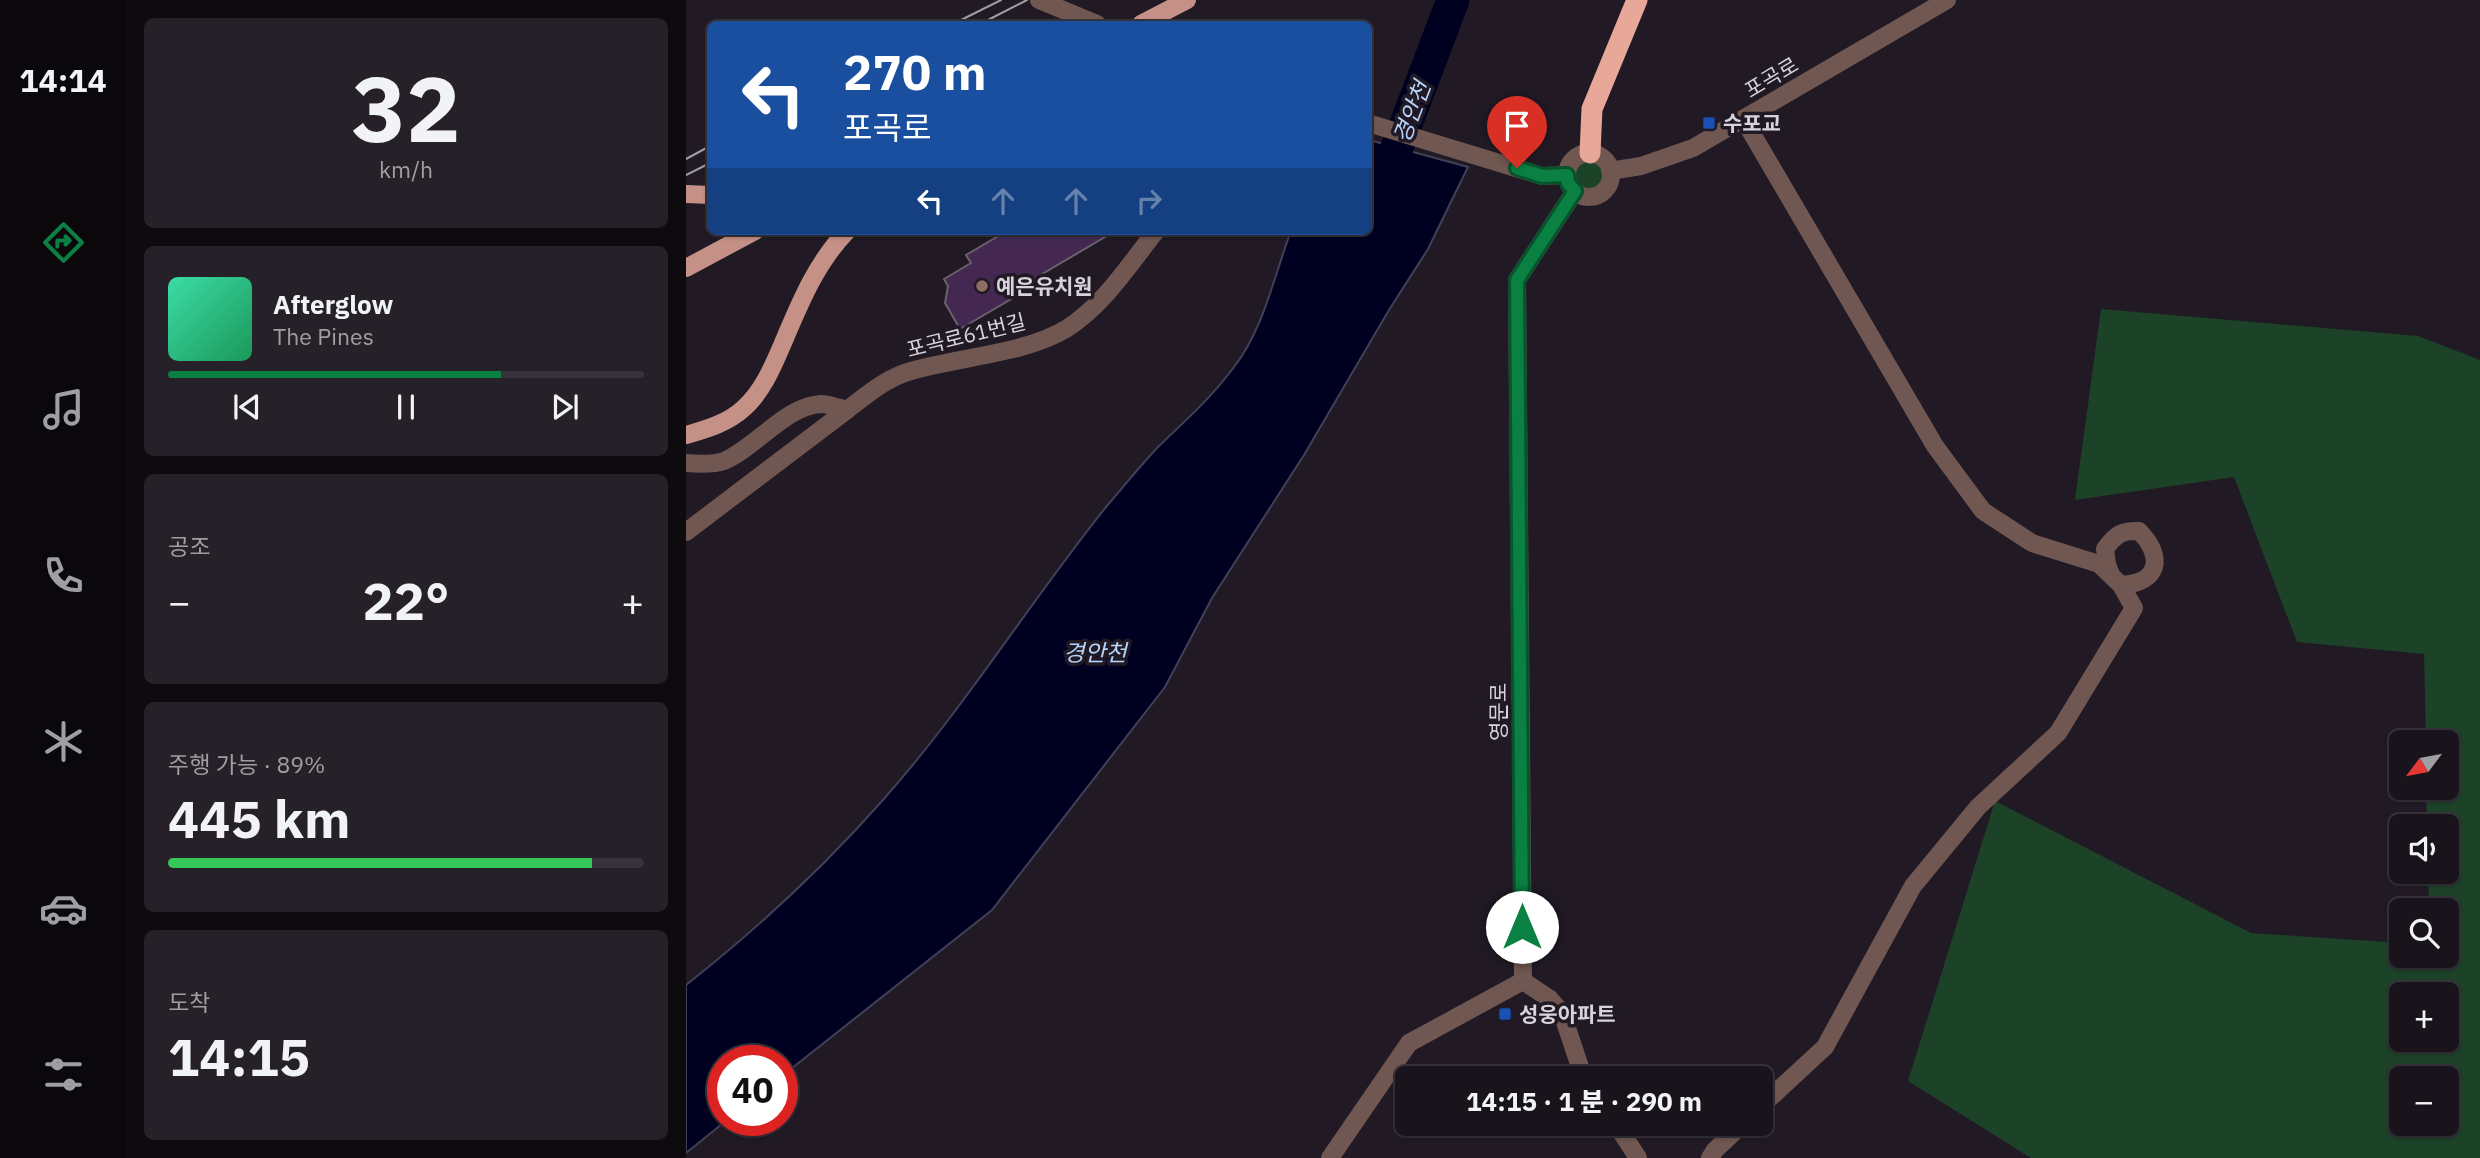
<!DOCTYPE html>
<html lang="ko">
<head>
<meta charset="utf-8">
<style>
  body { margin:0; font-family:"IBM Plex Sans","Noto Sans KR",sans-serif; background:#262129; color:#f1f3f6; height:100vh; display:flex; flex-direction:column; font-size:26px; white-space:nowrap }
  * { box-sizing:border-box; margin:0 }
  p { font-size:23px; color:#9f9ea3 }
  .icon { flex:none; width:38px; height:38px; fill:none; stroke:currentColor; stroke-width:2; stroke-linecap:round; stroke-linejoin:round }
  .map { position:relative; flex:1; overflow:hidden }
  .details { display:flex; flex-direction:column; gap:18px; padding:18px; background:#0e0b0f; width:560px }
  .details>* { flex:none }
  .banner { position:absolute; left:21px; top:21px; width:665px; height:214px; border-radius:10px; box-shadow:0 2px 5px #0004,0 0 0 2px #37333b; background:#1a4fa0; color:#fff; overflow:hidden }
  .needle { width:46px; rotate:238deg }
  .tools { position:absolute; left:1703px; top:730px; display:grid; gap:14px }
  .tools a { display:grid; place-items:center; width:70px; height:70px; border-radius:10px; background:#19141c; box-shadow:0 2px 5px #0004,0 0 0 2px #37333b; font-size:35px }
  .speed { position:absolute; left:21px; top:1045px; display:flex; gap:14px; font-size:35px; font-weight:700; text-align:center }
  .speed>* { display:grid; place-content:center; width:91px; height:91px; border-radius:50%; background:#19141c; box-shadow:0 2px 5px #0004,0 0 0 2px #37333b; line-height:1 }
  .speed .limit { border:10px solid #d22; background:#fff; color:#111 }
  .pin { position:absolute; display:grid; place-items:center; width:60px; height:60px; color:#fff; margin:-72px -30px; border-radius:50% 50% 50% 0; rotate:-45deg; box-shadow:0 0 7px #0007 }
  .pin .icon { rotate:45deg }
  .me { position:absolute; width:77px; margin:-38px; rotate:0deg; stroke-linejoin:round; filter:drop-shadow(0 0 5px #0008) }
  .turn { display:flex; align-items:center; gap:24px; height:147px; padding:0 21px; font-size:32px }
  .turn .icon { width:91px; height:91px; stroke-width:2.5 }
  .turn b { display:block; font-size:49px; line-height:60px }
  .lanes { display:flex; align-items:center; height:66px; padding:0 21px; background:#0003; justify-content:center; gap:35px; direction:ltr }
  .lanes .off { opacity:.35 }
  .big { font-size:52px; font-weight:800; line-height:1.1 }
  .details .card { flex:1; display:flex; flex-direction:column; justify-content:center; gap:10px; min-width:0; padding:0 24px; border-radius:10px; background:#262129 }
  .details .dial { align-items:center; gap:0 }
  .dial b { font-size:91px; line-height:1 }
  .song { display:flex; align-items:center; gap:21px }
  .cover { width:84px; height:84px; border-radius:10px; background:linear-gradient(135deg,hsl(160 70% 55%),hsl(150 70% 35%)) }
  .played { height:7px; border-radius:4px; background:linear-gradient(90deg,#0b8043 70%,#37333b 70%) }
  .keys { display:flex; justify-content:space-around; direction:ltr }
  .heat { display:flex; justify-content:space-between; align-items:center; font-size:38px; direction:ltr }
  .charge { height:10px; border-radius:5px; background:linear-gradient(90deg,#34c759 89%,#37333b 0) }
  .trip { position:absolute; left:709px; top:1066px; width:378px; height:70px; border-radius:10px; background:#19141c; box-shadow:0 2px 5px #0004,0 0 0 2px #37333b; font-weight:800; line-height:70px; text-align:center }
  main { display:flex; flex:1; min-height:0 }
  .dock { display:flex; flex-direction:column; width:126px; justify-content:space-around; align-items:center; background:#0a080b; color:#9f9ea3 }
  .dock .icon { width:49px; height:49px }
  .dock .current { color:#0b8043 }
  .dock b { font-size:32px; color:#f1f3f6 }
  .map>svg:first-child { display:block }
  .green { fill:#1c4228; fill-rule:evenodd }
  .water { fill:#000121; stroke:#404058; stroke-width:2 }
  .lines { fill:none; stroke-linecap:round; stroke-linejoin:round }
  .river { stroke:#000121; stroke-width:33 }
  .building { fill:#442852; stroke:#69616d; stroke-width:2 }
  .minor { stroke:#705751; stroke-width:18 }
  .major { stroke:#c59085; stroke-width:18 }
  .highway { stroke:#e7a799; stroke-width:21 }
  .tram { stroke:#a29da5; stroke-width:2 }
  .route-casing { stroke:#07532c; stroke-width:18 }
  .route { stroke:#0b8043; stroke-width:12 }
  .transit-dot { fill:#1a4fb4; stroke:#211a25; stroke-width:2.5 }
  .education-dot { fill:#8d6e63; stroke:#211a25; stroke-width:2.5 }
  .labels { text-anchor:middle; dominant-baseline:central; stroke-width:7; stroke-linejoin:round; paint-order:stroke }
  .street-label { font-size:21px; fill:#d7d3da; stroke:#211a25 }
  .poi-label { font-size:21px; font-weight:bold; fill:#d7d3da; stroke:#211a25; text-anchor:start }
  .water-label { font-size:23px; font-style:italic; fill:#b6d4fd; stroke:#211a25 }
</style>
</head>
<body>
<main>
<nav class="dock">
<b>14:14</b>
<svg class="icon current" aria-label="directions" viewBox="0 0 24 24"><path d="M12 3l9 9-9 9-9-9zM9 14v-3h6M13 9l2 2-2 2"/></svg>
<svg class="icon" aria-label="music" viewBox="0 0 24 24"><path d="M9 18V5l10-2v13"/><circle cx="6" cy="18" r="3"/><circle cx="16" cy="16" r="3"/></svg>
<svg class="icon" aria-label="phone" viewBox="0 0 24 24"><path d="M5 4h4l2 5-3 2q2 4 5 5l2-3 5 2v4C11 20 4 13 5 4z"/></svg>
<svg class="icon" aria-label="climate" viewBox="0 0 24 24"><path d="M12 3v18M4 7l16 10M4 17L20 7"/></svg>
<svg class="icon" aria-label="car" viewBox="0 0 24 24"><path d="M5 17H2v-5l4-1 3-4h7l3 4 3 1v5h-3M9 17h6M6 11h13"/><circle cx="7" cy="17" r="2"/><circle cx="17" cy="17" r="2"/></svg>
<svg class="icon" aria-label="filters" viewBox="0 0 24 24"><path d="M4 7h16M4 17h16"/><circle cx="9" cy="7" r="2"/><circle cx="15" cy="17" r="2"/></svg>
</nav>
<section class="details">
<div class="card dial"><b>32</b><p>km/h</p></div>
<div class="card">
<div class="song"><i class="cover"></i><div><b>Afterglow</b><p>The Pines</p></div></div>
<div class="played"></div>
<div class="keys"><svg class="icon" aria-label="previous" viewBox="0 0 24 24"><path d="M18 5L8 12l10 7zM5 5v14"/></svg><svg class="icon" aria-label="pause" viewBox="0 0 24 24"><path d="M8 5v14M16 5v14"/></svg><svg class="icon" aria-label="next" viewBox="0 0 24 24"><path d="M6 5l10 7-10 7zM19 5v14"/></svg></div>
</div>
<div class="card"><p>공조</p>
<div class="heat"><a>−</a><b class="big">22°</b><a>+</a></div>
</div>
<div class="card"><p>주행 가능 · 89%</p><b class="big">445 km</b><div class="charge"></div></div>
<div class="card"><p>도착</p><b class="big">14:15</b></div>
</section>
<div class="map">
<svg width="1794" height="1158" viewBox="0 0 1794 1158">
  <rect width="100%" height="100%" fill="#211a25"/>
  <g class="green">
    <circle cx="903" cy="175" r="15"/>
    <path d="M1415,309L1732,336L1794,360V1158H1345L1222,1081L1309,801L1565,933L1715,943V956H1760V910H1743L1742,872H1760V826H1741L1740,788H1760V742H1740L1738,654L1611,642L1548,477L1389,500ZM1715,994H1760V1040H1715ZM1715,1078H1760V1124H1715Z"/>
  </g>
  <path class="water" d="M683,140L782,167L742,249L703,310L618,455L526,598L479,687L306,910L96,1076V1060H37V1120H41L0,1153V985C71,929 136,869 196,801C278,709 343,603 420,507C437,487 454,466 472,447C499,421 526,397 548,367C578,328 588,276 605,231H682Z"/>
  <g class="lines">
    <path class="river" d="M682,224L767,0"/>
  </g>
  <path class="building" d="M321,231H429L336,286L339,291L274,329L259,303L262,286L258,279L285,263L280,255Z"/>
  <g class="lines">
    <g class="minor">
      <path d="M353,0L411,24"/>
      <path d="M1058,120L1249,446L1297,511L1346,543L1413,564L1435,585L1448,608L1372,733L1292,807L1227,886L1139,1047L1074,1107"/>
      <path d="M682,123L856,176L881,175"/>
      <circle cx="903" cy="175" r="22"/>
      <path d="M924,171L955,166L1007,148L1261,0"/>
      <path d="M0,463C12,464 26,465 38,461C69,448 101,405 135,404C143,404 153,408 161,410C181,395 200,378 225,371C272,357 338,354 380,329C417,306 443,265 470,231"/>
      <path d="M0,532L161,410"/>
      <path d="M1425,575L1421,564L1419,549C1429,535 1436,530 1453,531C1478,556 1474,583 1435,585"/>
      <path d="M837,981L864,999L876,1013L895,1070L900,1078"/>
      <path d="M930,1124L952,1158"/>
      <path d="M644,1158L723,1043L837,981L831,280L889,191"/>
      <path d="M1024,1158L1029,1150L1057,1124"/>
    </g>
    <g class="major">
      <path d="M455,24L501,0"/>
      <path d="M0,194L24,195"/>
      <path d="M0,268L69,231"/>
      <path d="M0,435C21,429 42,423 58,408C77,391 87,366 97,343C114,303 130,263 161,231"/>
    </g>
    <path class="highway" d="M904,153L906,109L951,0"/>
    <g class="tram">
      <path d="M267,24L315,0"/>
      <path d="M294,24L341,0"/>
      <path d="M0,159L24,146"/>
      <path d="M0,175L24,163"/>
    </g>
  </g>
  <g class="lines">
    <g class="route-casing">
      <path id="route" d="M831,168L856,176L881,175L882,183L889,191L831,280L836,927"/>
    </g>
    <use href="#route" class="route"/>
  </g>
  <g class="transit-dot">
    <rect x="1016" y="116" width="14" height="14" rx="3.5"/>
    <rect x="812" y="1007" width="14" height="14" rx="3.5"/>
  </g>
  <circle class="education-dot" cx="296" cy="286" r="7"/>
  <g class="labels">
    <g class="street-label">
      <text transform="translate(1085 77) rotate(-31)">포곡로</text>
      <text transform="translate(280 335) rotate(-14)">포곡로61번길</text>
      <text transform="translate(812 712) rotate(-90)">영문로</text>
    </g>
    <g class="poi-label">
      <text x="1037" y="123">수포교</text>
      <text x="310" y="286">예은유치원</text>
      <text x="833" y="1014">성웅아파트</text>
    </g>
    <g class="water-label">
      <text transform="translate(725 112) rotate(-69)">경안천</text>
      <text x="409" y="652">경안천</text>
    </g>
  </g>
</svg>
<div class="tools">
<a><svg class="needle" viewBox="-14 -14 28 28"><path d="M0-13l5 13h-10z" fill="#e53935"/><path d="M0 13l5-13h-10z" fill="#9f9ea3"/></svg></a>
<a><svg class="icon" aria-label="sound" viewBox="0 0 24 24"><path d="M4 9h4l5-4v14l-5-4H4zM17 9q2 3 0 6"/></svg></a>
<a><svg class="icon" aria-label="search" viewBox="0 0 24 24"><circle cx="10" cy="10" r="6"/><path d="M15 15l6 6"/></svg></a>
<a>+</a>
<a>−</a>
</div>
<div class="speed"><div class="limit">40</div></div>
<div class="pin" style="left:831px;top:168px;background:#d93025"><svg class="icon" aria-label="arrive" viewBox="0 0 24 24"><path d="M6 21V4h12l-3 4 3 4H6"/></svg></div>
<svg class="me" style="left:836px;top:927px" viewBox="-20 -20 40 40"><circle r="19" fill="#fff"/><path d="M0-13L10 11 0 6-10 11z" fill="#0b8043"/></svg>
<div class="trip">14:15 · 1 분 · 290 m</div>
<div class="banner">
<div class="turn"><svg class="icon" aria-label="left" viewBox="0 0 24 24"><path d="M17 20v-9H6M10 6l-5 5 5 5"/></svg><div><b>270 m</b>포곡로</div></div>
<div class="lanes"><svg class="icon" aria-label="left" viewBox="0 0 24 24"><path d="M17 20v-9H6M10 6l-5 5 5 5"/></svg><svg class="icon off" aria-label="ahead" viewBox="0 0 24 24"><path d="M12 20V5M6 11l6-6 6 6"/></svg><svg class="icon off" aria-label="ahead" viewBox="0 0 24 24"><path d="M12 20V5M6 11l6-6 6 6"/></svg><svg class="icon off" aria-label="right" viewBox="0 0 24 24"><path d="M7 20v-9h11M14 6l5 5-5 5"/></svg></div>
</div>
</div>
</main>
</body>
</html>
